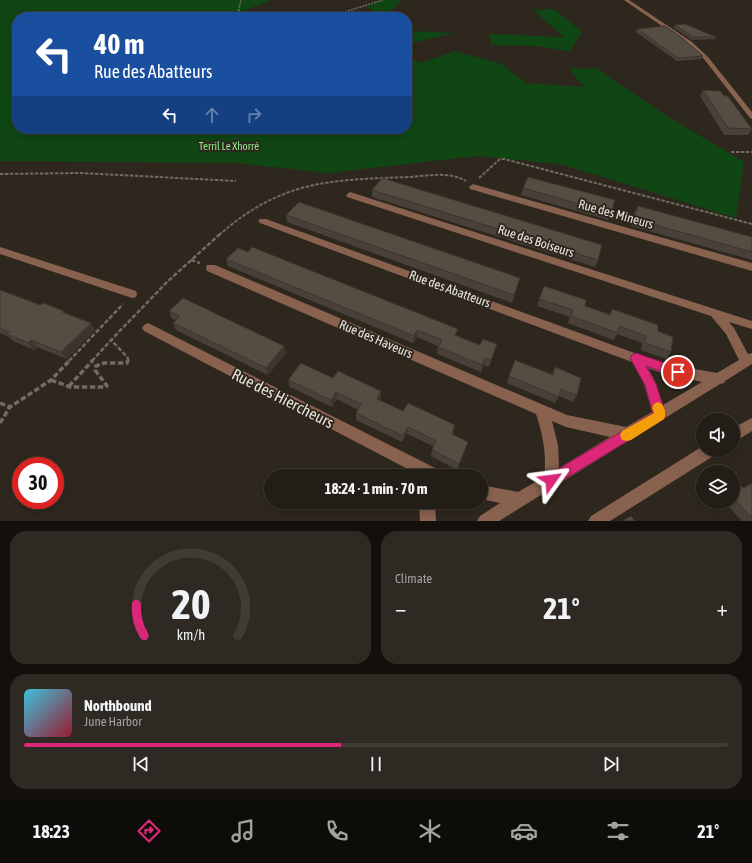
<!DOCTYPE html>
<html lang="en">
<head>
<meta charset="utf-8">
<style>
  body { margin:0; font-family:"Asap Condensed",sans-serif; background:#2e2a23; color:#f1f3f6; height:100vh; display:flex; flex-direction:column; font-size:15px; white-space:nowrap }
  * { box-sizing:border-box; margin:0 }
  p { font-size:13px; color:#a2a2a1 }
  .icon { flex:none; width:22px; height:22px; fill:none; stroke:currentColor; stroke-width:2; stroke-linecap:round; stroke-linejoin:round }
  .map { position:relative; height:521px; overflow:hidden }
  .panel { display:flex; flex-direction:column; gap:10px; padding:10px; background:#13100c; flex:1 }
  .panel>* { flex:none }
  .banner { position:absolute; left:12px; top:12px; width:400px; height:122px; border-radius:16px; box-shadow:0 2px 6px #0003,0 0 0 1px #3f3b35; background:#1a4fa0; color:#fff; overflow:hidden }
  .controls { position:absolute; left:696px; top:413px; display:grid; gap:8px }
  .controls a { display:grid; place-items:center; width:44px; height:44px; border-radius:50%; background:#221d16; box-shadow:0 2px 6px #0003,0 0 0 1px #3f3b35; font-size:20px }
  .speed { position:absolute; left:12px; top:457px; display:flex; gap:8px; font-size:20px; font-weight:700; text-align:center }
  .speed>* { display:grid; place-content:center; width:52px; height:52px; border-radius:50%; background:#221d16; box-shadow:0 2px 6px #0003,0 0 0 1px #3f3b35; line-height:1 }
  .speed .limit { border:6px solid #d22; background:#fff; color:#111 }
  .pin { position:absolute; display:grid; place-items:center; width:34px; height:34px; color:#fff; margin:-17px; border:2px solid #fff; border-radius:50%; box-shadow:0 1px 4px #0007 }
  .me { position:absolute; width:44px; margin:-22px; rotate:59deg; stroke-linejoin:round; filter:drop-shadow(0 0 3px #0008) }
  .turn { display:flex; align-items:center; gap:14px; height:84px; padding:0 16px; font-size:18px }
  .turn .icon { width:52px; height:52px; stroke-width:2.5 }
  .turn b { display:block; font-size:28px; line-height:34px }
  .lanes { display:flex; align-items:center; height:38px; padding:0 16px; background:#0003; justify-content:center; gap:20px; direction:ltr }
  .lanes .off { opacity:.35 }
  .big { font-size:30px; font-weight:700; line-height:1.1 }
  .panel .card { flex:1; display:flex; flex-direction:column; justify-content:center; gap:6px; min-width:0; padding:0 14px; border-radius:16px; background:#2e2a23 }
  .panel .dial { align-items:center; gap:0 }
  .dial svg { height:104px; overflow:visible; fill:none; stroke:#3f3b35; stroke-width:7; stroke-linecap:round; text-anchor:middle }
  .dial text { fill:#f1f3f6; stroke:none }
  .song { display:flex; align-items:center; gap:12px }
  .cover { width:48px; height:48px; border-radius:6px; background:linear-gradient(135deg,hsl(190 70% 55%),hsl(350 70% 35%)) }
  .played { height:4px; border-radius:2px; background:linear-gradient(90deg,#db2777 45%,#3f3b35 45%) }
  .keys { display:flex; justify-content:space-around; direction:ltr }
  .heat { display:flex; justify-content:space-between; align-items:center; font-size:22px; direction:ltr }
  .panel .tiles { flex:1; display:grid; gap:10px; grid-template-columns:1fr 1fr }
  .card:last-child { grid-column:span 2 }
  .trip { position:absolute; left:264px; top:469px; width:224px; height:40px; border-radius:20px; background:#221d16; box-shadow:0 2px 6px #0003,0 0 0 1px #3f3b35; font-weight:700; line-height:40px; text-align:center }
  .menu { display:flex; height:64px; justify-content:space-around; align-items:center; background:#0e0c09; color:#a2a2a1 }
  .menu .icon { width:28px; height:28px }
  .menu .selected { color:#db2777 }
  .menu b { font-size:18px; color:#f1f3f6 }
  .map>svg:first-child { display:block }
  .green { fill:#0f4613 }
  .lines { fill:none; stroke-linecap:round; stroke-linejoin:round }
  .path-far3 { stroke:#716b62; stroke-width:1.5; stroke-dasharray:2 1; stroke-linecap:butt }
  .path-far2 { stroke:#716b62; stroke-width:2; stroke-dasharray:3.5 1.5; stroke-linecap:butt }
  .path-far1 { stroke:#716b62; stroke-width:2.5; stroke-dasharray:4.5 2; stroke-linecap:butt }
  .path { stroke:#716b62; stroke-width:3.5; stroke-dasharray:5.5 2.5; stroke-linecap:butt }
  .minor { fill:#88614f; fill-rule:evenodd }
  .wall { fill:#494139 }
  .shaded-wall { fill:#3c352e }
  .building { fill:#554c42; stroke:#3c352e }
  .route { fill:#db2777; stroke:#8e194d }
  .slow { fill:#f59e0b }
  .labels { text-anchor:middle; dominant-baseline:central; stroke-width:4; stroke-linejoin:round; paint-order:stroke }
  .far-park-label { font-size:11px; fill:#8ae989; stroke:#2e271d }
  .street-label { font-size:13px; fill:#e9e4dd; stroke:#2e271d }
  .near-street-label { font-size:16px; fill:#e9e4dd; stroke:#2e271d }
</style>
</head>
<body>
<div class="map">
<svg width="752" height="521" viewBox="0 0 752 521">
  <rect width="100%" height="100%" fill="#2e271d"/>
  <g class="green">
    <path d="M0,0H272L245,10V16L248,17H17V129H407V57L421,63L455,51L502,64L525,83L584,87L569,69L596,68L667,116L744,162L736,218L560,164L476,156L329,173L236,163L0,161Z"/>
    <path d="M383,0H402L389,13V17H368L371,10L366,6Z"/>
    <path d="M554,9L582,32L570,51L536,46L491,45L489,34L564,37L533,10Z"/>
    <path d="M407,31L454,33L415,42L407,51Z"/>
  </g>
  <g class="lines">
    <g class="path-far3">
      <path d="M238,10L251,17"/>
      <path d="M237,17L241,0"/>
      <path d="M328,17L383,0"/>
    </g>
    <g class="path-far2">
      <path d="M731,152H752"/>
      <path d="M0,174L79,173L236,181"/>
      <path d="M479,178L500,159H504L752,224"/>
      <path d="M219,235C282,180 329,180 409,177C427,176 450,171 466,181"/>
    </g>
    <g class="path-far1">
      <path d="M191,260L200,263"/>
      <path d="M69,361L123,304"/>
      <path d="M92,361L111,340"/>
      <path d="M128,361V358L111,340L167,282L220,234"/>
    </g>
    <g class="path">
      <path d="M51,380L70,387H105L107,386L95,370L96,366L104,363H127L128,360"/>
      <path d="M69,386L93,360"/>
      <path d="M0,403L10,407"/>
      <path d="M0,423L10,407L51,380L70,360"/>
    </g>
    <g class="minor">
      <path d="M624,0H629L692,42L708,57L752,112V119L750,118L704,59L688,44Z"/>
      <path d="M473,184L752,263V271L470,189L469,187Z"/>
      <path d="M350,192L752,321V329L729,322L734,328L748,354L752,353V364L725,381L724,383L720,384L499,521H477L480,516L500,503L481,499V485L518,492L544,477C547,455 543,435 536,414L207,271L206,268L207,265H215L567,415L626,427L652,412L644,384L632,362L260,223L258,221L260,219H266L662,363L717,373L739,360L726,334L711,316L347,197L346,195ZM648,368L662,373L702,382L663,405L656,383ZM552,421L566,427L610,437L559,468L558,445Z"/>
      <path d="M0,247L136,291L137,294L136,297L132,298L0,254Z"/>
      <path d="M148,323L441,471L443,476H421L144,331L142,328L144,325Z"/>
      <path d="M752,418V431L733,443V428Z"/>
      <path d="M703,446V450H717L715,455L610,521H588L591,516Z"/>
      <path d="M419,502H435L436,521H420Z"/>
    </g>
  </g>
  <g class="wall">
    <path d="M675,25L716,37L715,39L692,40L674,28Z"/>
    <path d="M637,29L703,56L702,59L677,61L636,32Z"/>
    <path d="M703,90L724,96L752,129L748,135H724L700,96Z"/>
    <path d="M523,188L611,213L608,220L521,195Z"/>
    <path d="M372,190L598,260L595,267L372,197Z"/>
    <path d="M638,206L752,237V260L631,226L634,213Z"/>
    <path d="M286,215L520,278L512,303L287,222Z"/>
    <path d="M226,259L457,336L480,345L497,344L489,367L484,365L481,372L437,354L438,346L417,337L413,343L228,266Z"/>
    <path d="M544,286L585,306L609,315L612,309L658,331L671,352L666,359L641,350L642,343L617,334L613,340L568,323L570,317L537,306Z"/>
    <path d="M0,290L91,323L95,330L67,359L37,347L34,350L13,341L9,337L0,333Z"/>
    <path d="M169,311L284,346L286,353L268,375L176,330L173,323L176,320L172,319Z"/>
    <path d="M555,367L577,395L573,402L559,396L555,403L507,383L509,376L552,374Z"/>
    <path d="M333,378L381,398L380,400L403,411L454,432L453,435L466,448L457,470L431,456L432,450L433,446L407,434L402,442L356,420V413L358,410L337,399L332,407L290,387L288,380Z"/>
    <path d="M752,483V521H742L724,502H733V489L744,488Z"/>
  </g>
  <g class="shaded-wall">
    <path d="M91,323L95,330L67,359L61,352Z"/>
    <path d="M417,330V337L413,343L414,336Z"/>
    <path d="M31,340L37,347L34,350L28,343Z"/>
    <path d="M284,346L286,353L268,375L266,368Z"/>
    <path d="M485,358L484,365L481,372L482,365Z"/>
    <path d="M381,391V398L377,405V399Z"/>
    <path d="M336,392L337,399L332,407L331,400Z"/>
    <path d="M408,427L407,434L402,442L403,436Z"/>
    <path d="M468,442L466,448L457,470L459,464Z"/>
  </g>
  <g class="building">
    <path d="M685,24L716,37H693L675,25Z"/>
    <path d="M665,26L682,38L703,56L678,58L637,29Z"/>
    <path d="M703,90L720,91L724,96H728L752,129L728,128Z"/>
    <path d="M528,177L615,200L611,213L523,188Z"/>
    <path d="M382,178L602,245L598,260L372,190Z"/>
    <path d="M299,202L520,278L514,295L286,215Z"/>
    <path d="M638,206L752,237V252L634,219Z"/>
    <path d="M252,247L458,329L455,335L467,340L480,345L483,339L497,344L491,360L485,358L482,365L438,347L442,340L417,330L414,336L226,259L238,248L248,252Z"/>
    <path d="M544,286L586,300L585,306L597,310L610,315L612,309L658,325V331L673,337L671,352L645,343L646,336L619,326L617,333L571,316L573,310L539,299Z"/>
    <path d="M0,290L40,305L43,303L64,311L62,312L91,323L61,352L31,340L28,343L7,334L9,332L0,328Z"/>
    <path d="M183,298L284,346L266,368L173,323L180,316L169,311Z"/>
    <path d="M515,360L553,375L555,367L581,378L577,395L561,389L559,397L509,376Z"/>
    <path d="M301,363L333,378L338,371L381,391L377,399L403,411L408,403L455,425L452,434L468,442L459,464L432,450L436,441L408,427L403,436L356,413L361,404L336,392L331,400L288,380Z"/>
    <path d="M752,483V518L733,498V489L740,485L744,488Z"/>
    <path d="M631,516L635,521H622Z"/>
  </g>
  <path class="route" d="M636,353L682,369L684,372L682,376L678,377L646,366L656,384L666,415L664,419L555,485L551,487L546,485L544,480L546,476L653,413L645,385L630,358L632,355Z"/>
  <path class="slow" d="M658,402L662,404C665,409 667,414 664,419L631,440L627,441L622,440L620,435L622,431L654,413L652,408L654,404Z"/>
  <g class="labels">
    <g class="far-park-label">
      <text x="229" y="146">Terril Le Xhorré</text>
    </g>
    <g class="street-label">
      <text transform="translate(616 214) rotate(16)">Rue des Mineurs</text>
      <text transform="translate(536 241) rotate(18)">Rue des Boiseurs</text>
      <text transform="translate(450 289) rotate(20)">Rue des Abatteurs</text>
      <text transform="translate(376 339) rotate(23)">Rue des Haveurs</text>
    </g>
    <g class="near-street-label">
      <text transform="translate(283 398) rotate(27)">Rue des Hiercheurs</text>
    </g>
  </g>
</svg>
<div class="controls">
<a><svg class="icon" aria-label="sound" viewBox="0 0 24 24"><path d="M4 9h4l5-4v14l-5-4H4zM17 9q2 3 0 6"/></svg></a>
<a><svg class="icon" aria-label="layers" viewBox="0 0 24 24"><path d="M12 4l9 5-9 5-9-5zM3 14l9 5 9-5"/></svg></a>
</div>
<div class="speed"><div class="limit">30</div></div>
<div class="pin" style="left:678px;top:372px;background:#d93025"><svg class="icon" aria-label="arrive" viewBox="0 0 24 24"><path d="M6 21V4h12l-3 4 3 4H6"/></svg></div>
<svg class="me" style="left:551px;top:480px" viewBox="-20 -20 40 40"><path d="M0-17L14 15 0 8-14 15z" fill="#db2777" stroke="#fff" stroke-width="4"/></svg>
<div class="trip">18:24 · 1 min · 70 m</div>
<div class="banner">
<div class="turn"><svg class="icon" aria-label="left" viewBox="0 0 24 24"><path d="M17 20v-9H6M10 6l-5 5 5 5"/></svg><div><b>40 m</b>Rue des Abatteurs</div></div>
<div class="lanes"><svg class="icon" aria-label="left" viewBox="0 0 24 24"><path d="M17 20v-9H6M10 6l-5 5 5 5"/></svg><svg class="icon off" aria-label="ahead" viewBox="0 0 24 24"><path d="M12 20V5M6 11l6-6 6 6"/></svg><svg class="icon off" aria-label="right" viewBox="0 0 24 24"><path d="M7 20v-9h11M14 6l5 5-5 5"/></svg></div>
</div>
</div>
<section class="panel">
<div class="tiles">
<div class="card dial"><svg viewBox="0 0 100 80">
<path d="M14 69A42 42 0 1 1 86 69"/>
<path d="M14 69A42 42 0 0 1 8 45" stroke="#db2777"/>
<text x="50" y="56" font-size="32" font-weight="700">20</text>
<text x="50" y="72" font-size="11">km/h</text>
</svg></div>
<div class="card"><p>Climate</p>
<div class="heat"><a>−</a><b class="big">21°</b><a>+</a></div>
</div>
<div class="card">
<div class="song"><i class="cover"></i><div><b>Northbound</b><p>June Harbor</p></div></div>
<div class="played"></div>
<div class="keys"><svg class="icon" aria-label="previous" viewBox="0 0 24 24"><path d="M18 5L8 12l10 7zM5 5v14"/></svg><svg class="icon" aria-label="pause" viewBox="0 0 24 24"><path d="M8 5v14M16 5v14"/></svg><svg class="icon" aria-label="next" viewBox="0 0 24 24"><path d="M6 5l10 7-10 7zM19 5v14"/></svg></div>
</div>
</div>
</section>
<nav class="menu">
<b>18:23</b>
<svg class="icon selected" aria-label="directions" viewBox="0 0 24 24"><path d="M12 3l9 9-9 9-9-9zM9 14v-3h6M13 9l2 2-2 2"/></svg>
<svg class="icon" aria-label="music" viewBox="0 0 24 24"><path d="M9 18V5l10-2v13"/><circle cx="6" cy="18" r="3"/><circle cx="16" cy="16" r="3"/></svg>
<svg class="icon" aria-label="phone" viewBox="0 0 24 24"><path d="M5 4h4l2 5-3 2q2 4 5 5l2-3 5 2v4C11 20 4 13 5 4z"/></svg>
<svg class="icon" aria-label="climate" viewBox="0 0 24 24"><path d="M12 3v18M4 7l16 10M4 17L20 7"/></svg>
<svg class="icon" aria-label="car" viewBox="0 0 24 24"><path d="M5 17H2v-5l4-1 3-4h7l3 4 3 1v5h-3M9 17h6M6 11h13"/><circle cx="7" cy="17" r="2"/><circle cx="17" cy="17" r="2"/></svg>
<svg class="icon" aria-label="filters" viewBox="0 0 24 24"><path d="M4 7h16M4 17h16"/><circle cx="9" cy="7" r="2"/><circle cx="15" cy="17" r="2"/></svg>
<b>21°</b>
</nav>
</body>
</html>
